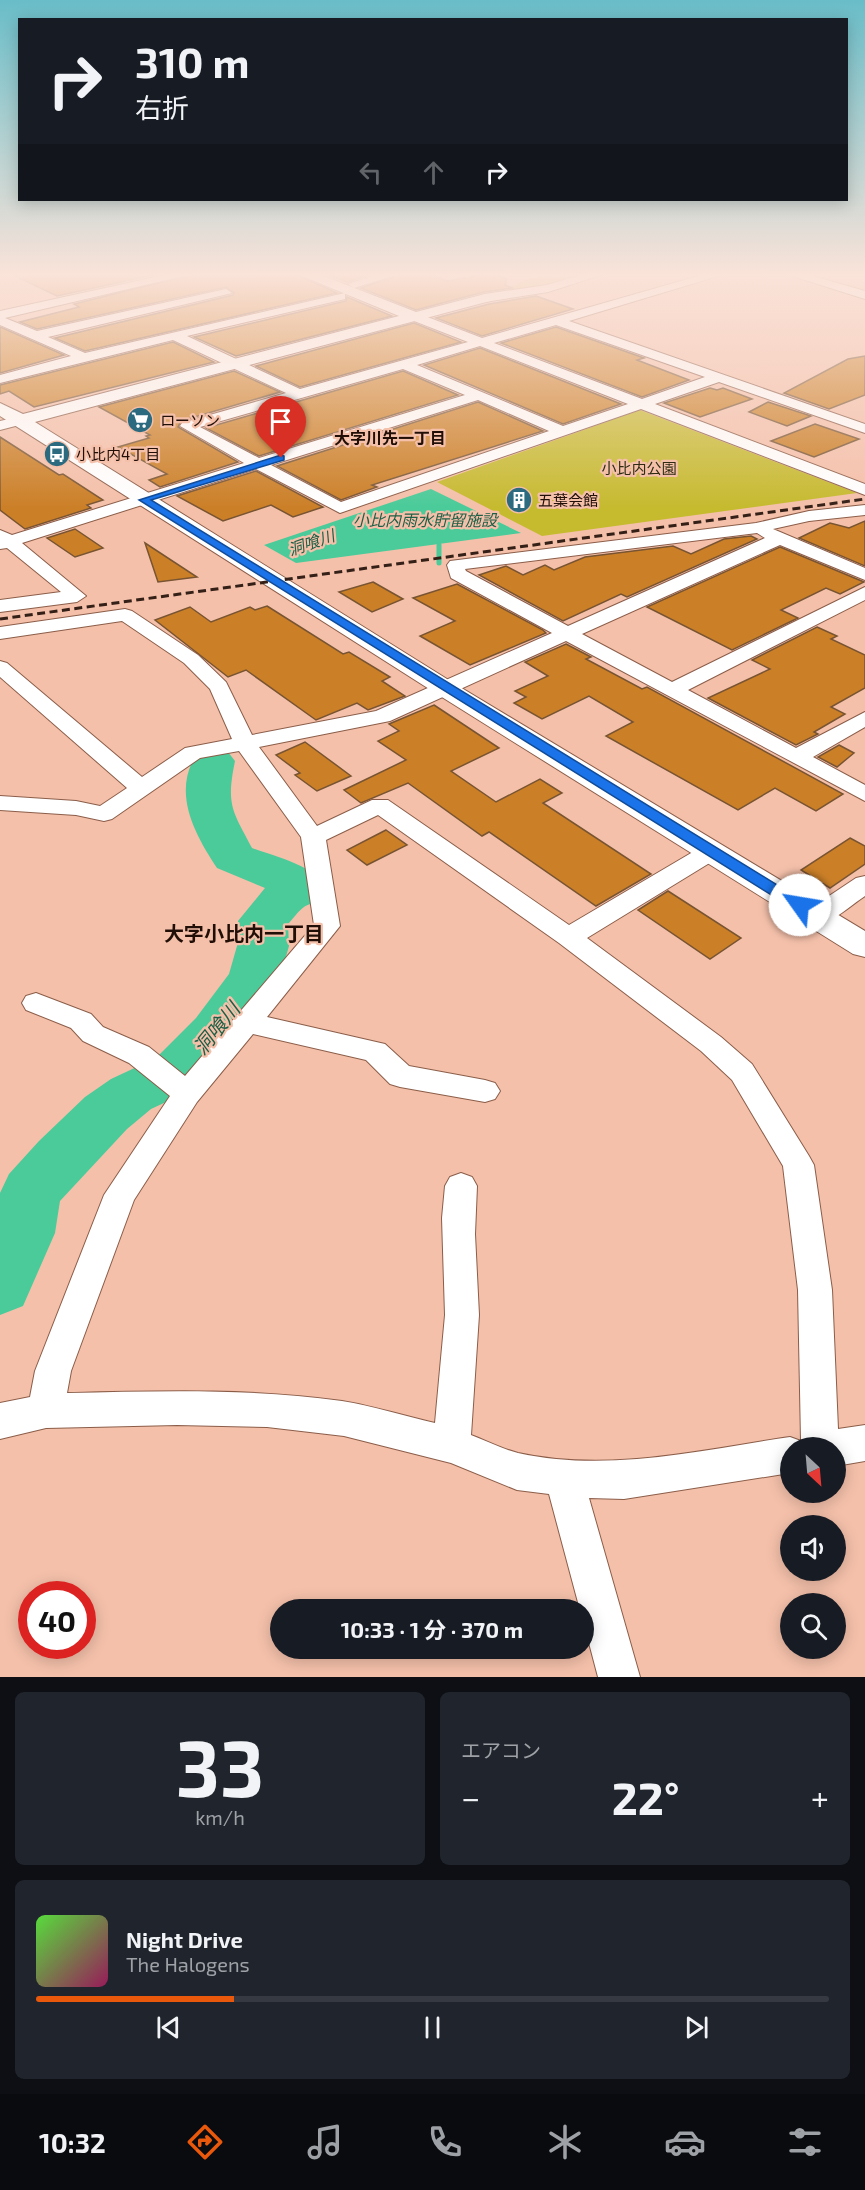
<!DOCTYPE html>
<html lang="ja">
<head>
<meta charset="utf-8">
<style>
  body { margin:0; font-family:"Exo 2","Noto Sans JP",sans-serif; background:#20242c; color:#f1f3f6; height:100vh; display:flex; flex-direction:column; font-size:22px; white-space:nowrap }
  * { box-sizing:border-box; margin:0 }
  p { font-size:20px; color:#9ea1a6 }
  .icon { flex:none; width:33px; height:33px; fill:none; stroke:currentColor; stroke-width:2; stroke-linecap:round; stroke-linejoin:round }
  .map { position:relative; height:1677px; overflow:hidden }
  .details { display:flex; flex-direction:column; gap:15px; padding:15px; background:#0d0f14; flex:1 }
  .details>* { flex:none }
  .hud { position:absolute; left:18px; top:18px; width:830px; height:183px; border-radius:0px; box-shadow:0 3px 15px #0003; background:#171b24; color:#f1f3f6; overflow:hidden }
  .needle { width:39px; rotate:154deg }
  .buttons { position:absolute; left:780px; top:1437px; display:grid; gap:12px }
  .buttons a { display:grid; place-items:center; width:66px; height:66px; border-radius:50%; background:#171b24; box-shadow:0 3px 15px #0003; font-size:30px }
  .speed { position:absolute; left:18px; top:1581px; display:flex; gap:12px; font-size:30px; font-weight:700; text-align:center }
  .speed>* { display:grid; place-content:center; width:78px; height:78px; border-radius:50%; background:#171b24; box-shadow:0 3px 15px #0003; line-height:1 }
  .speed .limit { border:9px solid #d22; background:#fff; color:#111 }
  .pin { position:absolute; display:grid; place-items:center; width:51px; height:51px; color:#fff; margin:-62px -26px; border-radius:50% 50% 50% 0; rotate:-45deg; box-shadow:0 0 6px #0007 }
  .pin .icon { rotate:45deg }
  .me { position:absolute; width:66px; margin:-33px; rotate:302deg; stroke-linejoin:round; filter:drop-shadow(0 0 4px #0008) }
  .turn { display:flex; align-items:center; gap:21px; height:126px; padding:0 18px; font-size:27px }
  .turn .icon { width:78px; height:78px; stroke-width:2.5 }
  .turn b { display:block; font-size:42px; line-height:51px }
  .lanes { display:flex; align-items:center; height:57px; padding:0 18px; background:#0003; justify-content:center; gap:30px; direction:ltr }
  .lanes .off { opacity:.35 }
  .big { font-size:45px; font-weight:700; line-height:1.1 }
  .details .tile { flex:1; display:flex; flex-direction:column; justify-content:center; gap:9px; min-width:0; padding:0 21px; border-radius:9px; background:#20242c }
  .details .dial { align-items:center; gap:0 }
  .dial b { font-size:78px; line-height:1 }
  .song { display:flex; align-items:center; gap:18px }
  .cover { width:72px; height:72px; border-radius:9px; background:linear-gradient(135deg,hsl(110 70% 55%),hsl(330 70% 35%)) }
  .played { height:6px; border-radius:3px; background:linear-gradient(90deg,#ea580c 25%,#363941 25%) }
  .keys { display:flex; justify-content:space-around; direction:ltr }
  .heat { display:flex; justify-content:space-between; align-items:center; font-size:33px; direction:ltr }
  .details .tiles { flex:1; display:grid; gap:15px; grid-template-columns:1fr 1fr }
  .tile:last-child { grid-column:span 2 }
  .trip { position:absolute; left:270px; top:1599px; width:324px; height:60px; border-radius:30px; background:#171b24; box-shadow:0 3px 15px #0003; font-weight:700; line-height:60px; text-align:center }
  .tabs { display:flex; height:96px; justify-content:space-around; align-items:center; background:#090b0e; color:#9ea1a6 }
  .tabs .icon { width:42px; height:42px }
  .tabs .on { color:#ea580c }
  .tabs b { font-size:27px; color:#f1f3f6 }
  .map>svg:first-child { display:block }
  .green { fill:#c6ba2f }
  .water { fill:#4acb99 }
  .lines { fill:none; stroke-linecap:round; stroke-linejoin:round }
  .stream { stroke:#4acb99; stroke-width:5 }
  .river { fill:#4acb99; fill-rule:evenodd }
  .building { fill:#cb7f27; stroke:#785432; stroke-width:1.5 }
  .minor-casing { stroke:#8b5d49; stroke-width:2 }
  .tertiary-casing { stroke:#8b5d49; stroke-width:2 }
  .minor { fill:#fff; fill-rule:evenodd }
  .tertiary { fill:#fff; fill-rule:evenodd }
  .rail { stroke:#352017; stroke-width:3; stroke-dasharray:8 4.5; stroke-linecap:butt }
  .route { fill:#1a73e8; stroke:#114b97; stroke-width:1.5 }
  .labels { text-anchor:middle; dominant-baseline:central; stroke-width:4.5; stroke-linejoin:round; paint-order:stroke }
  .far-poi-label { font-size:15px; fill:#200e07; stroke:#f4c0aa; text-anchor:start }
  .far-park-label { font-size:15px; fill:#2d2b12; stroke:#f4c0aa }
  .far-neighbourhood-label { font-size:16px; font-weight:bold; fill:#200e07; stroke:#f4c0aa }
  .far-water-label { font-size:16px; font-style:italic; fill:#1c5f46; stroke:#f4c0aa }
  .neighbourhood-label { font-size:20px; font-weight:bold; fill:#200e07; stroke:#f4c0aa }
  .water-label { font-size:20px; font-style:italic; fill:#1c5f46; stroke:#f4c0aa }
</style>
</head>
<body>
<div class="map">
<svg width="865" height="1677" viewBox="0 0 865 1677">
  <rect width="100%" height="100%" fill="#f4c0aa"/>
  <g class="green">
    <path d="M553,273H594L544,287L505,291L525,280Z"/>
    <path d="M640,410L857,493L542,536L437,482Z"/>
  </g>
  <path class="water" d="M431,489L521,533L296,563L264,545Z"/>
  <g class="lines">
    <path class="stream" d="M439,545V563"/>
    <path class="river" d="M213,748L228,752L235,761C226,805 232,810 252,848C270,855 345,873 317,900C313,904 308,904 304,907C298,911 293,919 288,924L289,946L281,974L262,1009L234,1046L196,1088L151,1109L127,1129L60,1201L55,1233L23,1306L0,1315V1193L9,1174L39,1141L85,1097L111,1079L156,1058L196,1018L229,974L237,946L238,921L265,888L217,868C194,833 171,791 198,752Z"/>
  </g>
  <g class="building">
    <path d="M9,273H162L57,296Z"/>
    <path d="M198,273H293L337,293L85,351L55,338L233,295L234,293L226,287L37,329L20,322L79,307L74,304Z"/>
    <path d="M323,273H374L347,282Z"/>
    <path d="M404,273H426L447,281L491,273L507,279L505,285L512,288L484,292L416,310L361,288Z"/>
    <path d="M536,296L573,309L482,336L436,318L489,304Z"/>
    <path d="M347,297L392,316L236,356L194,337L346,301Z"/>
    <path d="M414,323L461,342L300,387L256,366Z"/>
    <path d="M0,327L64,355L0,373Z"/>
    <path d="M556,327L644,358L637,360L689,380L642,397L501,343Z"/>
    <path d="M173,342L214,362L34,407L9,391L0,394V385Z"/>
    <path d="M480,348L621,404L563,424L424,365Z"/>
    <path d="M865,356V395L829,409L784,393L848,359Z"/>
    <path d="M234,371L280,392L181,421L178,427L238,462L160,487L149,480L167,474L118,447L149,438L146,436L150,435L99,407Z"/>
    <path d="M403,371L458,395L259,456L206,428Z"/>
    <path d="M710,388L717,390L723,388L752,399L700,417L664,403Z"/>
    <path d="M478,402L543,431L372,485L377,487L341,500L277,466Z"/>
    <path d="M768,402L811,416L787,426L749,412Z"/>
    <path d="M815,424L859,439L814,457L771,441Z"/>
    <path d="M0,437L59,475L63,474L103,500L87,505L91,508L25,529L0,510Z"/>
    <path d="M256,471L323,507L293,517L271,505L223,521L177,496Z"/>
    <path d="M865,521V566L799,538L830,523L849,528Z"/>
    <path d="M75,529L103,548L75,557L47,538Z"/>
    <path d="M751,536L757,539L627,597L621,594L563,621L479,575L506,566L523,575L545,565L554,570L585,557L673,546L691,554L724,539Z"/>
    <path d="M145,543L197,577L158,582Z"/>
    <path d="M780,547L864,582L840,594L826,588L781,610L798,618L732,650L647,607Z"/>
    <path d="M373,582L403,599L372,612L339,592Z"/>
    <path d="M457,584L543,630L546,633L470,665L420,636L455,621L413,598Z"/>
    <path d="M267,606L343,654L349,652L390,677L382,681L405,696L368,710L357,703L316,720L246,670L228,677L155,620L190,607L211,622L250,607L255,610Z"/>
    <path d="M817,627L837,636L831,639L865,655V688L831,707L845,714L814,732L818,734L796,745L708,698L770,669L752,660Z"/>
    <path d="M566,644L591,657L586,659L642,689L647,687L843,794L816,811L775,788L738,810L606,736L633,722L589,696L542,719L514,703L526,697L515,691L548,676L525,662Z"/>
    <path d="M434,705L499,748L451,771L496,802L540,779L562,793L543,803L651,874L596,906L489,832L482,836L408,783L361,803L344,790L406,760L378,741L399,731L389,724Z"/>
    <path d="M305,742L351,776L317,791L295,775L300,773L276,755Z"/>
    <path d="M839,745L854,753L837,767L818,757Z"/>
    <path d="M386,830L407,845L367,865L347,850Z"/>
    <path d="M850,838L865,846V864L830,888L801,870Z"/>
    <path d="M668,891L741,938L710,959L638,910Z"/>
  </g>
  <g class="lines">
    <g class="minor-casing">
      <g id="minor">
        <path d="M174,273H196L5,318L37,331L226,289L232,293L48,337L85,353L345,293V299L187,336L300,389L468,342L409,319V313H417L482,338L709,273H728L569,321L865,424V433L719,382L655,404L865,484V495L641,409L340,513L256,469L22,543L86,596L77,602L0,612V600L61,592L7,548L0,549V530L12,535L244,463L180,426L182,423L286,393L173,340L0,383V375L71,356L0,325V311ZM556,325L705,377L642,399L494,343ZM480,346L628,404L563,426L417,365ZM403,369L465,395L259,458L200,427ZM478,400L549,431L341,502L271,465Z"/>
        <path d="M382,273H402L354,288L348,284Z"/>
        <path d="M588,273H607L548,292L485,302L479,298L485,294L547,285Z"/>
        <path d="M783,273H802L865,291V299Z"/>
        <path d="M22,416L27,417L29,420L27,423L0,430V421Z"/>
        <path d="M865,505V515L809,521L773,529L865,568V580L780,545L582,634L672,682L865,587V600L688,690L796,748L865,712V727L813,757L865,785V801L566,641L390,721L259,747L317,826L372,800H388L569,925L703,846L712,843L721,846L724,851L721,856L587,938L721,1037L752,1064L809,1156L814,1165L832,1290L838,1429L865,1425V1461L836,1466V1448H790V1473L624,1499L589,1498L640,1677H598L584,1624V1610H580L549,1494L517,1490L451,1463L344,1436L267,1427L177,1425L46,1428L0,1439V1403L30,1397L35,1371L104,1195L170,1096L129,1063L83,1041L71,1028L26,1010L22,1003L26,996L36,993L91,1014L103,1027L149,1047L185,1076L314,925L301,837L239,751L200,758L112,819L104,821L76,815L0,810V796L76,801L100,806L127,788L0,677V661L7,663L142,777L185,748L232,739L210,689L184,663L122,621L0,639V627L125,609L132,611L198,655L226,682L252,735L376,711L552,633L451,578L447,565L450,561L756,523L809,511ZM757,533L765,538L568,626L466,571L465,569ZM378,815L559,943L701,1051L732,1080L783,1166L798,1290L801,1441L790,1437C701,1450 608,1473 518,1453C502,1449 487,1441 471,1435L479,1315L475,1234L477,1186L472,1177L461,1173L450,1177L445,1186L442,1218L445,1315L435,1423C404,1416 373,1406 342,1401C250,1388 159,1391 67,1393L71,1371L134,1200L197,1102L253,1034L366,1060L390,1084L400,1087L485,1102L495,1099L500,1091L495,1083L485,1080L409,1066L385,1044L267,1017L340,926L326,840Z"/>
        <path d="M865,876V896C848,907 829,928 808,922L804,916L808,910L856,878Z"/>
      </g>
    </g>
    <g class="tertiary-casing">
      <path id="tertiary" d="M295,273H316L416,312L485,294L492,298L490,301L35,422L455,684L865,931V957L853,954L437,694L0,416V403L23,414L399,316Z"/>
    </g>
    <use href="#minor" class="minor"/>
    <use href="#tertiary" class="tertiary"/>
    <path class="rail" d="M0,619L865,499"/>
  </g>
  <linearGradient id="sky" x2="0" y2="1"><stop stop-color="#69bdc8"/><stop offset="0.54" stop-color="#fae3d9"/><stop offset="1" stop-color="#fae3d9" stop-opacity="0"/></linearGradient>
  <rect width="865" height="508" fill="url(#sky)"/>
  <path class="route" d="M281,455L284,456V460L151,500L805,902L807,905L805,909H794L139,500Z"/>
  <defs>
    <g id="supermarket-disc" transform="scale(1.35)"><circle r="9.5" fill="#2c6a80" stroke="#f4c0aa"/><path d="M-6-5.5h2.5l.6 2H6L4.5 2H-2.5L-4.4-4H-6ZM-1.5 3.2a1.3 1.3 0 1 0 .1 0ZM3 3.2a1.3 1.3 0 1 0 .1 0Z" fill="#fff"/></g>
    <g id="bus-disc" transform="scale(1.35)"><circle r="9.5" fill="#2c6a80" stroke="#f4c0aa"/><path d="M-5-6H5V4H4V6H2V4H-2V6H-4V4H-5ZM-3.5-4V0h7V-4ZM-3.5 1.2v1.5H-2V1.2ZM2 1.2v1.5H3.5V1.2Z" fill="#fff"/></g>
    <g id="building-disc" transform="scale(1.35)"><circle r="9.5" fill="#2c6a80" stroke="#f4c0aa"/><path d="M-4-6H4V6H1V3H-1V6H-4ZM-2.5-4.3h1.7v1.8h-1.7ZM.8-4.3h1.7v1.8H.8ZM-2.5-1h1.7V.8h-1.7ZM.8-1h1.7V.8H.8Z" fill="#fff"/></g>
  </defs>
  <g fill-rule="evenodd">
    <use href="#supermarket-disc" x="140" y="420"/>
    <use href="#bus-disc" x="57" y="454"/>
    <use href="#building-disc" x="519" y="500"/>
  </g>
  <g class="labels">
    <g class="far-poi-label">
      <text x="160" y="420">ローソン</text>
      <text x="76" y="454">小比内4丁目</text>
      <text x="538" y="500">五葉会館</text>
    </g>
    <g class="far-park-label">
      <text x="639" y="468">小比内公園</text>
    </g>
    <g class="far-neighbourhood-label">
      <text x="390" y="437">大字川先一丁目</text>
    </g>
    <g class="far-water-label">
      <text x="425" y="519">小比内雨水貯留施設</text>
      <text transform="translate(311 542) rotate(-19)">洞喰川</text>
    </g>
    <g class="neighbourhood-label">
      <text x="244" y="933">大字小比内一丁目</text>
    </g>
    <g class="water-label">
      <text transform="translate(216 1028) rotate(-51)">洞喰川</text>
    </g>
  </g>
</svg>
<div class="buttons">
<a><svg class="needle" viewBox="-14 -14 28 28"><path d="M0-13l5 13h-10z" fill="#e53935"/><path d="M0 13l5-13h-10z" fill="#9ea1a6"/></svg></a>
<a><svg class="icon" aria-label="sound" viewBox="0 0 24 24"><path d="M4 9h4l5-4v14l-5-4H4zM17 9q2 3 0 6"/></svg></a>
<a><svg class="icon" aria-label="search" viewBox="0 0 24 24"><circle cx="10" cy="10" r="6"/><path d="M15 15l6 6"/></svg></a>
</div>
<div class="speed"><div class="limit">40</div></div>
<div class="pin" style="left:281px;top:458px;background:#d93025"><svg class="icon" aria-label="arrive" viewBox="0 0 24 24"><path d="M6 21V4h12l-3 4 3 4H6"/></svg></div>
<svg class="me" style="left:800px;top:905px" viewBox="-20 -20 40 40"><circle r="19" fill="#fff"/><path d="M0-13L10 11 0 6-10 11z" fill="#1a73e8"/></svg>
<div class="trip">10:33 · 1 分 · 370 m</div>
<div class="hud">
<div class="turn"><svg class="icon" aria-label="right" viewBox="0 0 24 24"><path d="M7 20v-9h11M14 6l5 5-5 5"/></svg><div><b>310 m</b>右折</div></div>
<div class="lanes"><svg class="icon off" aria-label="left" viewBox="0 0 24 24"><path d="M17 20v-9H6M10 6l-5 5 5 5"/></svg><svg class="icon off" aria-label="ahead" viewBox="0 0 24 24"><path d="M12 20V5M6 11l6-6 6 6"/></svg><svg class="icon" aria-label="right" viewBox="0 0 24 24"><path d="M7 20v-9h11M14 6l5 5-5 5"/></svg></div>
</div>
</div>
<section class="details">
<div class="tiles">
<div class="tile dial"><b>33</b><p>km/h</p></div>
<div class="tile"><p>エアコン</p>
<div class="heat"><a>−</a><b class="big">22°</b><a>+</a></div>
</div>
<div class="tile">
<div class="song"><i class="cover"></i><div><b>Night Drive</b><p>The Halogens</p></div></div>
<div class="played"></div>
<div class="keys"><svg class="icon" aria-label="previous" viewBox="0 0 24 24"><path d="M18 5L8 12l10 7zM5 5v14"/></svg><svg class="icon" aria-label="pause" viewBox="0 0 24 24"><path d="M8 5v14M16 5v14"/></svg><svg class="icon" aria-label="next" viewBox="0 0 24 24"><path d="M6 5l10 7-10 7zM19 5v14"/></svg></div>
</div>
</div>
</section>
<nav class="tabs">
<b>10:32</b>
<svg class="icon on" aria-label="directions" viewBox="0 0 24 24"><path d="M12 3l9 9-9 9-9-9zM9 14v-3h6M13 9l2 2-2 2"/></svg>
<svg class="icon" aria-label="music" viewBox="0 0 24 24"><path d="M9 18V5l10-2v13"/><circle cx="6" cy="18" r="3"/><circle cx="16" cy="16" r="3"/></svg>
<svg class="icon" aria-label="phone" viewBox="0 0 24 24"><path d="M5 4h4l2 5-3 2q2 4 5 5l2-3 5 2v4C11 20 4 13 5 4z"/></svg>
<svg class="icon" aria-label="climate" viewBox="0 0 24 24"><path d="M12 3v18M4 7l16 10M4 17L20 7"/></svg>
<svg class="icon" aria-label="car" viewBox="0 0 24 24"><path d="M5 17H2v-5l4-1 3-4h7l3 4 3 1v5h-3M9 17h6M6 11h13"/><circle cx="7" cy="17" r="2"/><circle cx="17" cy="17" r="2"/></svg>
<svg class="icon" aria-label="filters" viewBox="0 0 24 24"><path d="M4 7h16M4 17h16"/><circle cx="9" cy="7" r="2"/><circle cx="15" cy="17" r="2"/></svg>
</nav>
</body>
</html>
